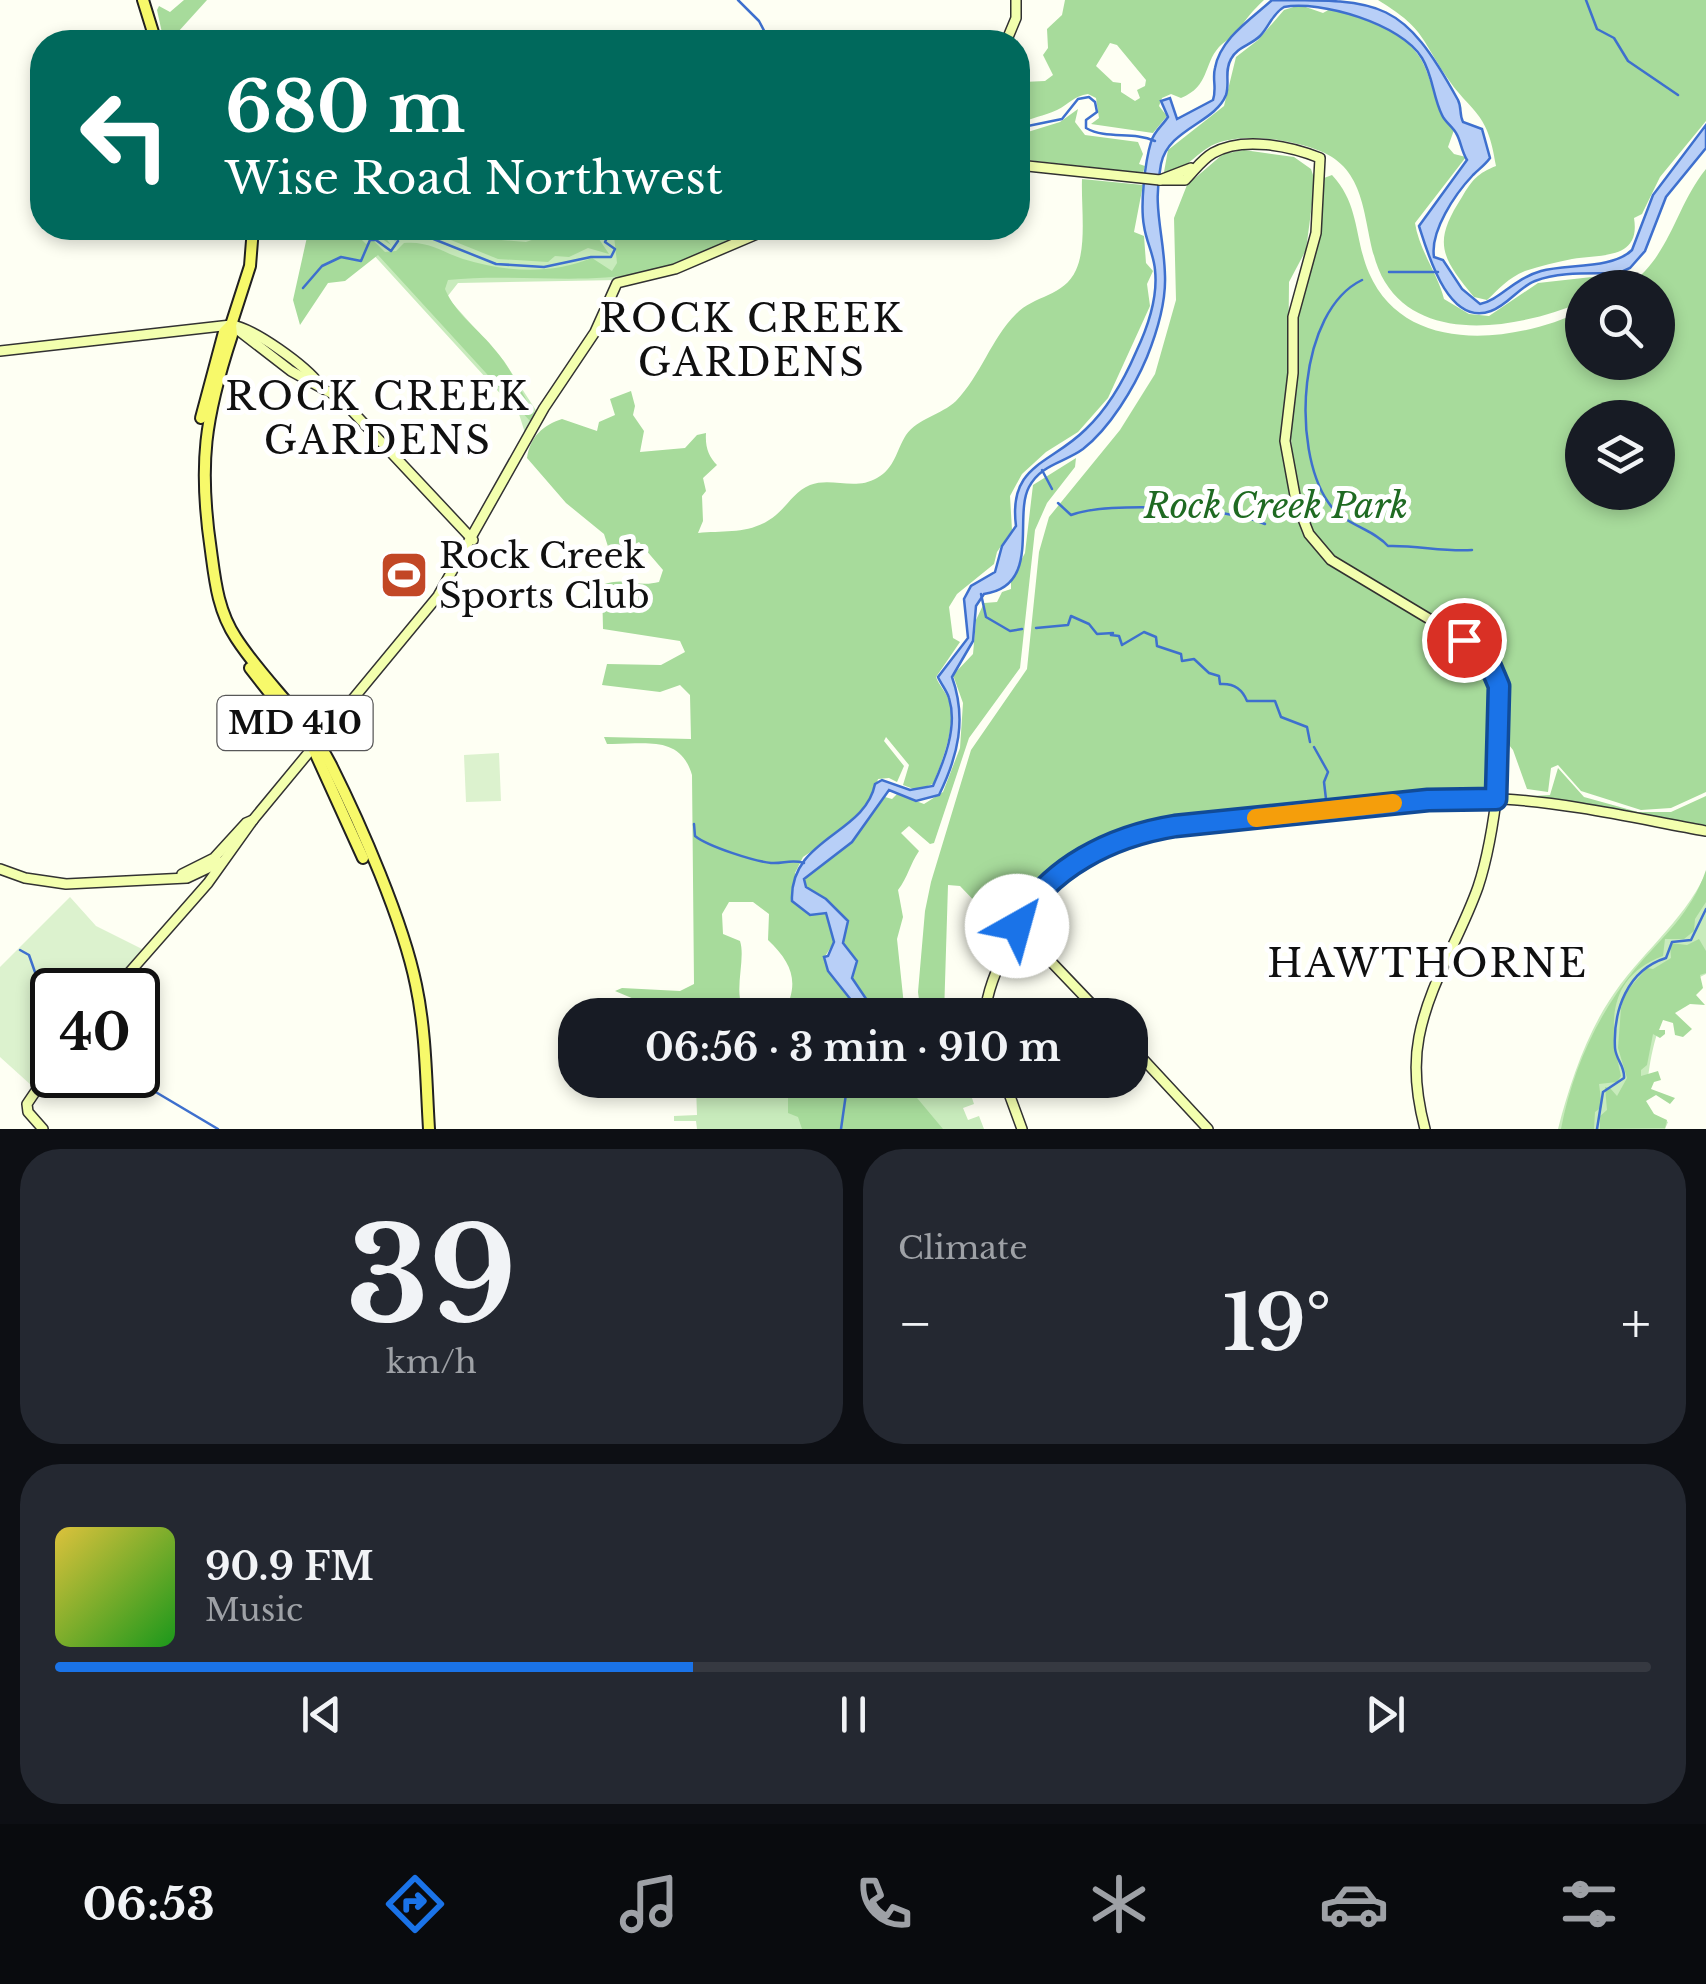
<!DOCTYPE html>
<html lang="en">
<head>
<meta charset="utf-8">
<style>
  body { margin:0; font-family:"Libre Baskerville",serif; background:#242831; color:#f1f3f6; height:100vh; display:flex; flex-direction:column; font-size:38px; white-space:nowrap }
  * { box-sizing:border-box; margin:0 }
  p { font-size:32px; color:#9ea1a6 }
  .icon { flex:none; width:55px; height:55px; fill:none; stroke:currentColor; stroke-width:2; stroke-linecap:round; stroke-linejoin:round }
  .map { position:relative; height:1129px; overflow:hidden }
  .panel { display:flex; flex-direction:column; gap:20px; padding:20px; background:#0d0f14; flex:1 }
  .panel>* { flex:none }
  .top-card { position:absolute; left:30px; top:30px; width:1000px; height:210px; border-radius:40px; box-shadow:0 5px 15px #0003; background:#00695c; color:#fff; overflow:hidden }
  .fabs { position:absolute; left:1565px; top:270px; display:grid; gap:20px }
  .fabs a { display:grid; place-items:center; width:110px; height:110px; border-radius:50%; background:#171b24; box-shadow:0 5px 15px #0003; font-size:50px }
  .speed { position:absolute; left:30px; top:968px; display:flex; gap:20px; font-size:50px; font-weight:700; text-align:center }
  .speed>* { display:grid; place-content:center; width:130px; height:130px; border-radius:50%; background:#171b24; box-shadow:0 5px 15px #0003; line-height:1 }
  .speed .limit { border:5px solid #111; border-radius:15px; background:#fff; color:#111 }
  .pin { position:absolute; display:grid; place-items:center; width:85px; height:85px; color:#fff; margin:-42px; border:5px solid #fff; border-radius:50%; box-shadow:0 2px 10px #0007 }
  .me { position:absolute; width:110px; margin:-55px; rotate:38deg; stroke-linejoin:round; filter:drop-shadow(0 0 8px #0008) }
  .turn { display:flex; align-items:center; gap:35px; height:210px; padding:0 30px; font-size:45px }
  .turn .icon { width:130px; height:130px; stroke-width:2.5 }
  .turn b { display:block; font-size:70px; line-height:85px }
  .big { font-size:75px; font-weight:800; line-height:1.1 }
  .panel .widget { flex:1; display:flex; flex-direction:column; justify-content:center; gap:15px; min-width:0; padding:0 35px; border-radius:40px; background:#242831 }
  .panel .dial { align-items:center; gap:0 }
  .dial b { font-size:130px; line-height:1 }
  .song { display:flex; align-items:center; gap:30px }
  .cover { width:120px; height:120px; border-radius:15px; background:linear-gradient(135deg,hsl(50 70% 55%),hsl(120 70% 35%)) }
  .played { height:10px; border-radius:5px; background:linear-gradient(90deg,#1a73e8 40%,#363941 40%) }
  .keys { display:flex; justify-content:space-around; direction:ltr }
  .heat { display:flex; justify-content:space-between; align-items:center; font-size:55px; direction:ltr }
  .panel .tiles { flex:1; display:grid; gap:20px; grid-template-columns:1fr 1fr }
  .widget:last-child { grid-column:span 2 }
  .trip { position:absolute; left:558px; top:998px; width:590px; height:100px; border-radius:40px; background:#171b24; box-shadow:0 5px 15px #0003; font-weight:800; line-height:100px; text-align:center }
  .tabs { display:flex; height:160px; justify-content:space-around; align-items:center; background:#090b0e; color:#9ea1a6 }
  .tabs .icon { width:70px; height:70px }
  .tabs .active { color:#1a73e8 }
  .tabs b { font-size:45px; color:#f1f3f6 }
  .map>svg:first-child { display:block }
  .green { fill:#c8ebbc }
  .forest { fill:#a7db9b; fill-rule:evenodd }
  .pitch { fill:#dcf2ce }
  .water { fill:#b8cff7; stroke:#3e70ce; stroke-width:2.5 }
  .lines { fill:none; stroke-linecap:round; stroke-linejoin:round }
  .stream { stroke:#3e70ce; stroke-width:2.5 }
  .secondary-casing { stroke:#323232; stroke-width:12 }
  .primary-casing { stroke:#212121; stroke-width:14 }
  .secondary { stroke:#f3ffae; stroke-width:9 }
  .primary { stroke:#f7f96a; stroke-width:10 }
  .route-casing { stroke:#114b97; stroke-width:25 }
  .route { stroke:#1a73e8; stroke-width:18 }
  .slow { stroke:#f59e0b; stroke-width:18 }
  .labels { text-anchor:middle; dominant-baseline:central; stroke-width:10; stroke-linejoin:round; paint-order:stroke }
  .shield { fill:#fff; stroke:#585858; stroke-width:2.5 }
  .shield-label { font-size:32px; font-weight:bold; fill:#101010 }
  .park-label { font-size:35px; font-style:italic; fill:#1f6a22; stroke:#fff }
  .poi-label { font-size:35px; fill:#101010; stroke:#fff; text-anchor:start }
  .neighbourhood-label { font-size:38px; letter-spacing:2.5px; fill:#101010; stroke:#fff }
</style>
</head>
<body>
<div class="map">
<svg width="1706" height="1129" viewBox="0 0 1706 1129">
  <rect width="100%" height="100%" fill="#fefff3"/>
  <g class="green">
    <path d="M349,228L492,231L761,228L679,265L619,280L458,283L447,297L504,361L537,412L525,433L519,414Z"/>
    <path d="M1706,873V974C1655,996 1649,1060 1645,1109L1668,1122L1665,1129H1558C1569,1086 1585,1038 1609,1001C1639,954 1682,924 1706,873Z"/>
    <path d="M702,1080H966L974,1104L963,1108L968,1120L979,1116L984,1129H697L696,1121H674V1116L697,1115L696,1086H702Z"/>
  </g>
  <g class="forest">
    <path d="M184,0H207L178,32L182,42H164L157,10L159,6L170,12Z"/>
    <path d="M1065,0H1264C1253,10 1246,19 1238,31C1233,38 1224,41 1219,47C1203,65 1210,86 1181,98L1171,94L1162,98L1159,106L1167,116L1153,133L1091,124L1099,118L1096,98L1088,94C1074,96 1069,104 1057,110C1042,117 1034,116 1018,125V74L1023,82L1045,81L1053,75L1043,55L1048,48L1047,29L1062,15ZM1110,43L1117,45L1146,80L1145,86L1137,90L1140,98L1135,101L1121,92V83L1113,82L1096,66Z"/>
    <path d="M1378,0H1706V121L1660,177L1642,214L1634,218C1641,260 1601,254 1572,259C1557,262 1540,266 1525,271C1508,278 1499,289 1487,300L1474,297C1440,256 1433,242 1462,197C1472,180 1478,173 1496,166C1487,107 1471,115 1444,73C1418,32 1421,27 1378,0Z"/>
    <path d="M1339,4C1365,11 1409,36 1422,61C1435,87 1434,108 1454,130L1448,147L1454,154L1466,157L1415,223C1419,250 1438,274 1444,299L1469,314L1489,316L1538,283L1592,277L1607,282V287L1582,288V302C1525,326 1425,347 1385,282C1359,240 1376,173 1320,151C1292,140 1244,132 1215,144C1196,152 1185,173 1164,172L1168,150L1224,106L1236,57L1258,40L1284,10L1300,5L1323,13Z"/>
    <path d="M1078,109L1075,122L1085,135L1138,142L1143,154L1139,164L1145,166L1143,173L1018,159V135L1060,122Z"/>
    <path d="M1244,150L1294,157L1311,169L1315,181L1306,250L1289,282L1288,380L1281,447L1293,512L1323,559L1451,636L1484,663L1494,681L1497,702L1493,790L1488,794C1427,792 1366,802 1306,809C1196,820 1060,816 1008,936L960,886L948,885L944,1015H921L918,992L925,911L931,882L971,750L1027,669L1039,552L1049,517L1120,430L1155,374L1176,300L1174,218L1187,185L1223,154Z"/>
    <path d="M1706,169V792L1671,808L1641,810L1581,791L1558,765L1551,768L1548,792L1527,789L1513,750L1505,740L1502,679L1493,661L1339,561L1314,532L1302,505L1294,478L1291,438L1298,315L1318,245L1324,178L1332,175C1360,205 1354,238 1369,273C1405,356 1514,343 1582,311V362H1658V288L1627,287C1672,254 1674,209 1706,169ZM1582,418H1658V492H1582Z"/>
    <path d="M1082,179L1143,185L1134,232L1144,236L1146,263L1153,271L1147,284L1150,306L1108,398L1078,432L1046,452L1022,474L1010,496L1012,530L997,552L994,564L957,594L949,607L953,638L960,642L936,677C939,685 945,691 948,698C958,724 942,761 933,784L916,790L903,785L909,765L886,737L884,741L904,766L897,782L889,778L878,779L873,797L839,833L803,857L795,873L820,911L826,913L834,942L824,958L828,970L863,1015H783C800,983 793,964 768,940L769,914L753,902H729L722,914L723,934L740,941C745,956 737,981 740,999L744,1002L740,1015H638L634,999L615,991L622,988L680,991L694,984L692,775C680,734 644,745 607,744L604,737L691,739L690,695L680,685L660,692L602,685L607,664L661,665L685,652L680,641L603,629L602,585C626,576 636,588 659,582L663,570L639,542L611,556L604,534L566,503L527,458C530,437 543,425 562,419L597,431L599,422L615,415L610,399L631,391L635,406L633,415L644,431L640,452L685,448L697,435L706,433C705,448 709,457 717,465L703,478L706,491L702,496L703,521L698,533C726,530 752,535 776,515C788,505 795,491 810,485C832,477 855,491 877,478C895,468 896,451 906,435C918,418 941,415 956,401C981,375 991,339 1016,314C1034,295 1064,297 1076,270C1087,246 1081,206 1082,179Z"/>
    <path d="M309,228H378L391,245L372,232L364,234L362,240L366,244L373,240L385,252L396,251L404,243C429,241 442,252 463,259C506,272 550,275 592,258L612,271L617,263L614,236L629,240L666,228H719L712,234C726,239 742,228 758,228C720,245 684,265 642,273C578,285 512,273 448,280L445,289C456,315 479,329 496,351C512,370 521,392 534,413L530,421L378,255L345,281L328,283L300,325L293,300Z"/>
    <path d="M390,228H433L466,237L526,242L557,231L606,228L599,239L609,254L588,248L569,257L555,256L548,262L498,259L436,234Z"/>
    <path d="M1076,458L1075,467L1047,503L1035,530L1020,668L969,738L934,843L930,844L909,826L901,833L919,851C910,864 908,877 898,890L903,917L897,939L905,1015H877L852,978L857,961L843,943L847,921L826,899L805,887L804,879L852,842L885,797L892,799L897,794L924,804L943,792L960,748L963,703L953,675L973,654L976,620L984,603L997,602L1002,592L1011,589V580L1025,553L1033,485Z"/>
    <path d="M1558,768L1584,797L1638,812H1671L1706,796V827L1513,797L1550,795Z"/>
    <path d="M1706,870V902L1695,919L1694,931L1684,939H1665L1663,956C1606,978 1609,1024 1621,1076L1617,1082L1599,1084L1602,1107L1595,1112L1594,1129H1561C1572,1071 1597,1015 1635,969C1663,936 1691,914 1706,870Z"/>
    <path d="M1699,939L1706,951V973L1700,975L1703,988L1696,995L1705,1005L1690,1004L1675,1013L1692,1029L1683,1037L1675,1035L1673,1023L1663,1020L1659,1030H1665V1034L1660,1038L1653,1034L1647,1065L1641,1070V1076L1658,1071L1661,1080L1654,1082L1651,1089L1675,1098L1670,1104L1656,1095L1646,1101L1654,1114L1667,1120L1665,1128L1600,1129V1116L1607,1110L1605,1087L1610,1088L1617,1096L1627,1078L1618,1048L1621,1008L1625,993L1647,968L1653,969L1671,958L1670,943L1687,945Z"/>
    <path d="M788,1080H902L943,1129H802L798,1117L788,1113Z"/>
  </g>
  <g class="pitch">
    <path d="M499,753L501,801L466,802L464,755Z"/>
    <path d="M70,897L96,926L142,949L108,990H52V1058L31,1085L0,1057V967Z"/>
  </g>
  <path class="water" d="M1272,0C1383,0 1403,0 1458,100C1462,108 1459,114 1463,122L1482,129L1490,158C1485,165 1479,169 1473,175C1455,194 1430,231 1434,257L1443,260L1462,289L1480,304C1500,300 1513,279 1541,271C1567,264 1613,269 1632,250L1653,195L1706,125V148L1666,197L1645,251L1630,268L1619,273C1592,274 1561,271 1535,281C1519,287 1508,305 1491,311C1448,327 1428,254 1419,226L1467,160C1461,150 1461,141 1456,133C1452,126 1445,122 1442,115C1433,97 1433,76 1422,58C1402,24 1320,0 1284,7C1272,14 1269,27 1260,36C1251,45 1237,47 1231,59C1224,71 1230,83 1226,95C1215,123 1168,129 1161,164C1152,208 1164,234 1165,276C1166,303 1157,332 1147,357C1134,388 1110,428 1083,449C1064,463 1041,464 1029,487C1013,517 1042,586 984,594L976,606L973,641L952,677C967,719 958,756 939,795L916,801L889,790L852,842L804,879L806,887L826,899L848,921L843,943L857,961L852,978L877,1015H863L828,971L824,957L828,956L834,942L826,913L810,915L792,901C789,838 865,835 875,784L882,780L910,790L933,786C944,761 958,727 949,698C947,691 941,684 938,677L968,638L964,599L971,586L995,572L1002,546L1016,526C1008,464 1050,465 1086,429C1108,408 1124,380 1136,352C1147,329 1158,297 1155,270C1154,255 1146,241 1144,226C1140,205 1145,162 1151,142C1154,131 1163,125 1168,117L1161,101L1170,98L1177,119L1213,100C1217,88 1212,79 1215,68C1220,39 1251,19 1272,0Z"/>
  <g class="lines">
    <g class="stream">
      <path d="M738,0L759,21L770,42"/>
      <path d="M1586,0L1597,29L1614,38L1628,61L1678,95"/>
      <path d="M164,35L169,42"/>
      <path d="M1018,128L1062,119L1078,99L1089,97L1095,102L1097,112L1086,120V128C1107,140 1132,131 1155,141"/>
      <path d="M387,228L395,239L426,236L496,264L544,267L591,257H611L615,249L605,242L612,228"/>
      <path d="M618,228L639,237L660,228"/>
      <path d="M1389,272H1438"/>
      <path d="M1362,280C1298,311 1291,448 1328,502C1344,526 1371,527 1388,546C1417,545 1443,552 1472,550"/>
      <path d="M303,288L322,266L341,257L361,261L370,240H376L391,251L398,241"/>
      <path d="M1042,470L1052,489"/>
      <path d="M1058,503L1071,515C1109,501 1228,507 1265,524"/>
      <path d="M981,594L986,617L1010,631L1022,629"/>
      <path d="M1036,628L1068,625L1071,616L1089,624L1097,634L1113,633L1111,635L1119,636L1122,645L1144,632L1156,637L1157,646L1181,654L1182,661L1194,659L1209,673L1219,676L1220,684C1233,683 1242,688 1247,701H1275L1281,717L1307,727L1310,742"/>
      <path d="M1314,747L1328,772L1324,782L1326,799"/>
      <path d="M694,824L695,836C709,847 754,861 771,863C783,864 791,859 804,863"/>
      <path d="M20,950L29,955L36,975L48,982L52,1012"/>
      <path d="M127,1075L218,1129"/>
      <path d="M841,1129L848,1080"/>
      <path d="M1597,1129L1603,1092L1624,1078C1625,1066 1616,1060 1615,1048C1613,1011 1627,970 1666,958L1672,942L1691,940L1706,909"/>
    </g>
    <g class="secondary-casing">
      <g id="secondary">
        <path d="M1006,42L1016,18V0"/>
        <path d="M1018,165L1160,180L1191,168"/>
        <path d="M1160,180H1185C1195,170 1201,160 1213,153C1243,136 1290,146 1320,158L1316,233L1293,317V373L1285,441L1296,501L1309,534L1331,560L1471,644C1483,654 1494,665 1498,681C1510,725 1493,842 1478,887C1460,938 1429,984 1419,1037C1413,1068 1417,1099 1425,1129"/>
        <path d="M234,327L291,371L340,398L473,540"/>
        <path d="M0,351L231,325C254,328 306,366 320,385"/>
        <path d="M0,869L25,878L66,884L187,878L221,862"/>
        <path d="M182,874L214,858L246,823L253,820"/>
        <path d="M1017,926L1102,1015"/>
        <path d="M114,990L208,883L253,820L438,596L544,408L595,332L617,283L675,269L771,228"/>
        <path d="M985,1015C987,989 998,967 1009,943C1066,819 1196,824 1313,812C1375,805 1439,795 1503,799C1570,803 1639,819 1706,831"/>
        <path d="M1130,1045L1208,1129"/>
        <path d="M1004,1080L1022,1129"/>
        <path d="M43,1129L28,1112L27,1104L52,1067"/>
      </g>
    </g>
    <g class="primary-casing">
      <g id="primary">
        <path d="M143,0L156,42"/>
        <path d="M253,228L250,266L231,325L232,335C205,417 198,464 211,551C215,581 218,611 236,638C265,683 307,717 331,765C361,825 403,921 416,985C426,1032 426,1081 429,1129"/>
        <path d="M201,418L224,332L231,325"/>
        <path d="M250,668L313,748L363,858"/>
      </g>
    </g>
    <use href="#secondary" class="secondary"/>
    <use href="#primary" class="primary"/>
  </g>
  <g class="lines">
    <g class="route-casing">
      <path id="route" d="M1017,926C1047,867 1113,836 1175,826L1428,800L1496,799L1499,686L1488,660L1464,640"/>
    </g>
    <use href="#route" class="route"/>
    <path class="slow" d="M1256,818L1393,803"/>
  </g>
  <defs>
    <g id="stadium-square" transform="scale(2.5)"><rect x="-9" y="-9" width="18" height="18" rx="4" fill="#c24726" stroke="#fff"/><path d="M0-5a6.5 5 0 1 0 0 10a6.5 5 0 1 0 0-10ZM-3.5-1.8h7v3.6h-7Z" fill="#fff"/></g>
  </defs>
  <g fill-rule="evenodd">
    <use href="#stadium-square" x="404" y="575"/>
  </g>
  <g class="labels">
    <rect class="shield" x="217.5" y="696" width="155" height="54" rx="8"/>
    <g class="shield-label">
      <text x="295" y="723">MD 410</text>
    </g>
    <g class="park-label">
      <text x="1276" y="505">Rock Creek Park</text>
    </g>
    <g class="poi-label">
      <text x="439" y="555">Rock Creek<tspan x="439" dy="40">Sports Club</tspan></text>
    </g>
    <g class="neighbourhood-label">
      <text x="752" y="318">ROCK CREEK<tspan x="752" dy="44">GARDENS</tspan></text>
      <text x="378" y="396">ROCK CREEK<tspan x="378" dy="44">GARDENS</tspan></text>
      <text x="1428" y="963">HAWTHORNE</text>
    </g>
  </g>
</svg>
<div class="fabs">
<a><svg class="icon" aria-label="search" viewBox="0 0 24 24"><circle cx="10" cy="10" r="6"/><path d="M15 15l6 6"/></svg></a>
<a><svg class="icon" aria-label="layers" viewBox="0 0 24 24"><path d="M12 4l9 5-9 5-9-5zM3 14l9 5 9-5"/></svg></a>
</div>
<div class="speed"><div class="limit">40</div></div>
<div class="pin" style="left:1464px;top:640px;background:#d93025"><svg class="icon" aria-label="arrive" viewBox="0 0 24 24"><path d="M6 21V4h12l-3 4 3 4H6"/></svg></div>
<svg class="me" style="left:1017px;top:926px" viewBox="-20 -20 40 40"><circle r="19" fill="#fff"/><path d="M0-13L10 11 0 6-10 11z" fill="#1a73e8"/></svg>
<div class="trip">06:56 · 3 min · 910 m</div>
<div class="top-card">
<div class="turn"><svg class="icon" aria-label="left" viewBox="0 0 24 24"><path d="M17 20v-9H6M10 6l-5 5 5 5"/></svg><div><b>680 m</b>Wise Road Northwest</div></div>
</div>
</div>
<section class="panel">
<div class="tiles">
<div class="widget dial"><b>39</b><p>km/h</p></div>
<div class="widget"><p>Climate</p>
<div class="heat"><a>−</a><b class="big">19°</b><a>+</a></div>
</div>
<div class="widget">
<div class="song"><i class="cover"></i><div><b>90.9 FM</b><p>Music</p></div></div>
<div class="played"></div>
<div class="keys"><svg class="icon" aria-label="previous" viewBox="0 0 24 24"><path d="M18 5L8 12l10 7zM5 5v14"/></svg><svg class="icon" aria-label="pause" viewBox="0 0 24 24"><path d="M8 5v14M16 5v14"/></svg><svg class="icon" aria-label="next" viewBox="0 0 24 24"><path d="M6 5l10 7-10 7zM19 5v14"/></svg></div>
</div>
</div>
</section>
<nav class="tabs">
<b>06:53</b>
<svg class="icon active" aria-label="directions" viewBox="0 0 24 24"><path d="M12 3l9 9-9 9-9-9zM9 14v-3h6M13 9l2 2-2 2"/></svg>
<svg class="icon" aria-label="music" viewBox="0 0 24 24"><path d="M9 18V5l10-2v13"/><circle cx="6" cy="18" r="3"/><circle cx="16" cy="16" r="3"/></svg>
<svg class="icon" aria-label="phone" viewBox="0 0 24 24"><path d="M5 4h4l2 5-3 2q2 4 5 5l2-3 5 2v4C11 20 4 13 5 4z"/></svg>
<svg class="icon" aria-label="climate" viewBox="0 0 24 24"><path d="M12 3v18M4 7l16 10M4 17L20 7"/></svg>
<svg class="icon" aria-label="car" viewBox="0 0 24 24"><path d="M5 17H2v-5l4-1 3-4h7l3 4 3 1v5h-3M9 17h6M6 11h13"/><circle cx="7" cy="17" r="2"/><circle cx="17" cy="17" r="2"/></svg>
<svg class="icon" aria-label="filters" viewBox="0 0 24 24"><path d="M4 7h16M4 17h16"/><circle cx="9" cy="7" r="2"/><circle cx="15" cy="17" r="2"/></svg>
</nav>
</body>
</html>
